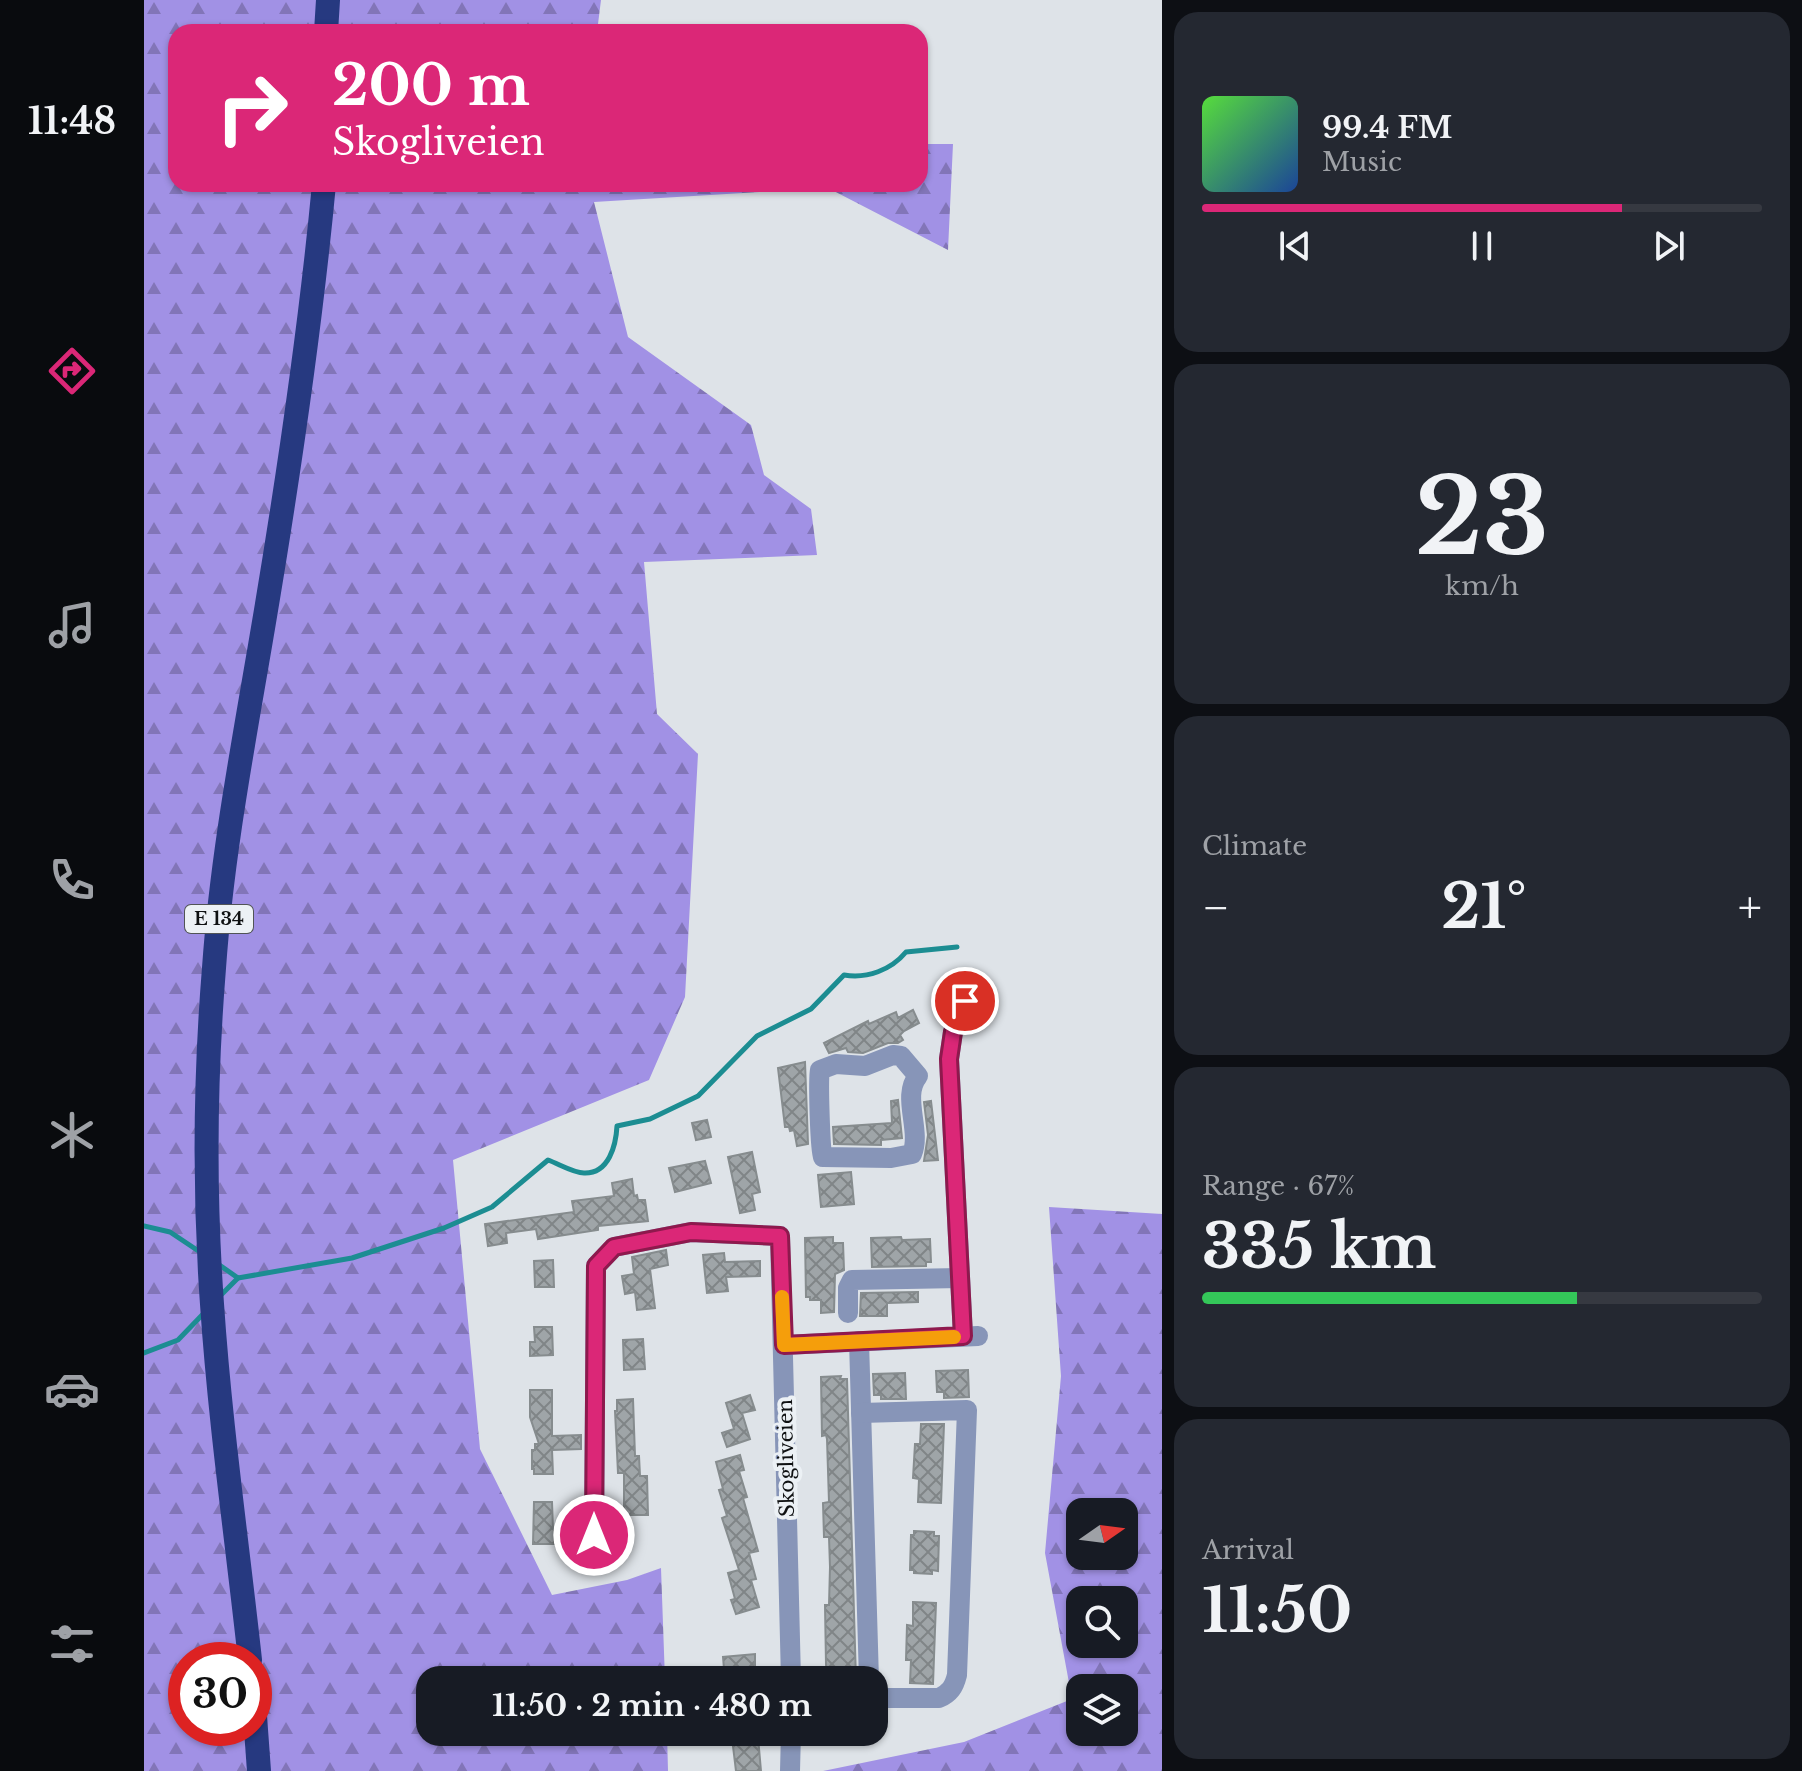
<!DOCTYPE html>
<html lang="en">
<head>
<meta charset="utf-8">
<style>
  body { margin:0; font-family:"Libre Baskerville",serif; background:#242831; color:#f1f3f6; height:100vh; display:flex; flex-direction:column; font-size:30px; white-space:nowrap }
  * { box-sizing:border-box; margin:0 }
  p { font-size:26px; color:#9ea1a6 }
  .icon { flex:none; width:44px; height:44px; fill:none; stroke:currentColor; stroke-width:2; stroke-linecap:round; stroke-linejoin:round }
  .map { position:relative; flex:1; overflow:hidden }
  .drawer { display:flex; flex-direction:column; gap:12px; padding:12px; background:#0d0f14; width:640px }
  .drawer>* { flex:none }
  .top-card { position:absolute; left:24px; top:24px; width:760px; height:168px; border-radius:24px; box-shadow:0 2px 6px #0004; background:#db2777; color:#fff; overflow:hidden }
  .needle { width:52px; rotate:76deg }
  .fabs { position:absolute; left:922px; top:1498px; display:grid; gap:16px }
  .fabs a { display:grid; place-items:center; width:72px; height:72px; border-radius:16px; background:#171b24; box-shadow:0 2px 6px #0004; font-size:40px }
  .speed { position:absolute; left:24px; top:1642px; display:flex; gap:16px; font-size:40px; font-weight:700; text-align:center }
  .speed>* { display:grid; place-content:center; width:104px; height:104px; border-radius:50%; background:#171b24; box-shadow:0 2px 6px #0004; line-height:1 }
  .speed .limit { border:12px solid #d22; background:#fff; color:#111 }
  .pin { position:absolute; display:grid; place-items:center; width:68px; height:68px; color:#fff; margin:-34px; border:4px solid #fff; border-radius:50%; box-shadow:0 2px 8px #0007 }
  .me { position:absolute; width:88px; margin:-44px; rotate:0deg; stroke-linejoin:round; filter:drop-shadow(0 0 6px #0008) }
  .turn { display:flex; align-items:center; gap:28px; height:168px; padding:0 32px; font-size:36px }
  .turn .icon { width:104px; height:104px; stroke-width:2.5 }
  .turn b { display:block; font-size:56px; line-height:68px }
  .big { font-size:60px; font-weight:700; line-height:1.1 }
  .drawer .card { flex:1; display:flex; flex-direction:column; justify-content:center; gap:12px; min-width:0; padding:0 28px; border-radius:24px; background:#242831 }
  .drawer .dial { align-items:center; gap:0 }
  .dial b { font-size:104px; line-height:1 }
  .song { display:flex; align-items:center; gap:24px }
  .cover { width:96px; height:96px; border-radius:12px; background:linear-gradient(135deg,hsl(110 70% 55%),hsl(220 70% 35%)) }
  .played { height:8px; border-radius:4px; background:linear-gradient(90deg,#db2777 75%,#363941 75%) }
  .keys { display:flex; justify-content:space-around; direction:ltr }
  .heat { display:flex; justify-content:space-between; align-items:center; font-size:44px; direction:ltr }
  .charge { height:12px; border-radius:6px; background:linear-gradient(90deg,#34c759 67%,#363941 0) }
  .trip { position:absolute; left:272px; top:1666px; width:472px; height:80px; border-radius:24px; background:#171b24; box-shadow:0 2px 6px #0004; font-weight:700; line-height:80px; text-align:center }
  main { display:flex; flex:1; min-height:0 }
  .tab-bar { display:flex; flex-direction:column; width:144px; justify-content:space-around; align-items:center; background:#090b0e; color:#9ea1a6 }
  .tab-bar .icon { width:56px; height:56px }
  .tab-bar .current { color:#db2777 }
  .tab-bar b { font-size:36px; color:#f1f3f6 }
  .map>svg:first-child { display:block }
  .forest { fill:url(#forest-firs); fill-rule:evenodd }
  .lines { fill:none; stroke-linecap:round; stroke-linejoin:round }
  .stream { stroke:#1c8d92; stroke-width:5 }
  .building { fill:url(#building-cross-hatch); stroke:#868c8e; stroke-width:2 }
  .minor { stroke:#8795b8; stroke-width:20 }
  .highway { stroke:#263980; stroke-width:24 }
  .route-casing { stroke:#8e194d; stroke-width:20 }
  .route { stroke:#db2777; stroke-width:14 }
  .slow { stroke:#f59e0b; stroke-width:14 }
  .labels { text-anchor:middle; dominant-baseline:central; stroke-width:8; stroke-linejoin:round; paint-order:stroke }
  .shield { fill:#ecf1f5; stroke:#515456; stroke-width:2 }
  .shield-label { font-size:18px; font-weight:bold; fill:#0f1112 }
  .street-label { font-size:20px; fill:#0f1112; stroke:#ecf1f5 }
</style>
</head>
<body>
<main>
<nav class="tab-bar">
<b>11:48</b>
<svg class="icon current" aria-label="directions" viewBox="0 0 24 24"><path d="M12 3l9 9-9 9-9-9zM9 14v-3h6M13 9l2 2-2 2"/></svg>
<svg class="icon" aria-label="music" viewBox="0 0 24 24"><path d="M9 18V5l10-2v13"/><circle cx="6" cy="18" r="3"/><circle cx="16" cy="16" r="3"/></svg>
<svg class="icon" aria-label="phone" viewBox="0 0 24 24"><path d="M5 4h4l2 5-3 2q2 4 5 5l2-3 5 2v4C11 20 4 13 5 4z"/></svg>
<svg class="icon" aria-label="climate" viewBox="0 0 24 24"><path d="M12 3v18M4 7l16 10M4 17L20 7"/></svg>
<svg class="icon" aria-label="car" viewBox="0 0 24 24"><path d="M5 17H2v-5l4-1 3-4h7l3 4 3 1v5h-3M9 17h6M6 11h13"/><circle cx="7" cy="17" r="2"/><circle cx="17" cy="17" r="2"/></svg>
<svg class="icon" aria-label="filters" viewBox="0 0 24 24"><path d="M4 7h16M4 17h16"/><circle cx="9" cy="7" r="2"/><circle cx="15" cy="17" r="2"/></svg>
</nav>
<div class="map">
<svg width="1018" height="1771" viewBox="0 0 1018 1771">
  <defs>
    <pattern id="forest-firs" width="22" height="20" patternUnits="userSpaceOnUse" patternTransform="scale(2)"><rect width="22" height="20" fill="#a191e5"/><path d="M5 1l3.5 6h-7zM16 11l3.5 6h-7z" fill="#8275b8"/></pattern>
    <pattern id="building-cross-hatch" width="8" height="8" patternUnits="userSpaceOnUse" patternTransform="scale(2)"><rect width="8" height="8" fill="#9fa5a8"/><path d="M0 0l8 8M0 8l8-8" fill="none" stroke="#808587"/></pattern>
  </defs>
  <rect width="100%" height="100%" fill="#dee3e8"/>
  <g class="forest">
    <path d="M0,0H457L453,32H32V184H776V144H809L804,250L684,188L450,202L484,337L607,425L620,475L667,509L673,555L500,562L513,714L554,754L541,997L505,1080L309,1160L336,1449L408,1595L483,1580L517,1568L521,1680H286V1732H523L524,1771H0ZM42,1660H110V1728H42Z"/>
    <path d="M905,1207L1018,1214V1771H679L820,1742L928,1699L901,1553L917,1376ZM936,1512H980V1556H936ZM936,1600H980V1644H936ZM936,1688H980V1732H936Z"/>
  </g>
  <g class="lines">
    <g class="stream">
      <path d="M0,1226L26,1232L56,1252"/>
      <path d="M74,1264L94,1278L208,1258L300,1228L348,1207L404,1160C415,1164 430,1173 440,1173C465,1174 472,1145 473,1126L506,1119L554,1096L613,1036L667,1009L700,975C723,979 747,970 762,952L813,947"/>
      <path d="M76,1296L94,1278"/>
      <path d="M0,1353L34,1340L61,1312"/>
    </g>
  </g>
  <g class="building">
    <path d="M769,1010L775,1023L760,1031L756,1035L759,1040L754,1043H744L719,1053L704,1052L702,1048L685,1053L680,1043L724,1021L725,1024L752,1012L754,1018Z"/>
    <path d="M661,1062L664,1144L653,1146L650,1130L646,1131L645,1127H641L634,1068Z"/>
    <path d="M754,1100L758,1138L737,1140V1145L690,1144L689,1127L748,1123L747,1101Z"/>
    <path d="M787,1101L794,1160L780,1161L784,1135L780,1102Z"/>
    <path d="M563,1120L567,1137L552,1140L548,1123Z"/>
    <path d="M608,1152L616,1192L608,1194L611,1210L596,1213L584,1157Z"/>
    <path d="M561,1161L567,1183L531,1192L525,1168Z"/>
    <path d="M707,1172L710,1204L677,1207L674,1175Z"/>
    <path d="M488,1179L490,1196L493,1195L494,1200H501L504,1221L454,1226V1230L394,1239L392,1229L362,1233L363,1243L344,1246L341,1224L430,1212L428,1201L470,1196L468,1183Z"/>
    <path d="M689,1237V1243H699L700,1270L691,1274L690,1312L677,1313V1300H666V1297H662L661,1238Z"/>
    <path d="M757,1237L758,1240L786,1239L787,1262H782V1266L728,1267L727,1238Z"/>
    <path d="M522,1250L524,1265L506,1269L511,1308L493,1310L491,1292L481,1294L478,1276L490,1274L488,1257Z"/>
    <path d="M580,1253L581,1262L616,1261V1276L582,1277L584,1291L563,1293L559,1255Z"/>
    <path d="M409,1260L410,1287H391L390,1261Z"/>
    <path d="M774,1292V1302L743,1303V1316H716L717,1293Z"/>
    <path d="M390,1327H408L409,1355L386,1356V1342H391Z"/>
    <path d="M499,1339L501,1369L480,1370L479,1340Z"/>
    <path d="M824,1370L825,1397L800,1398V1392H793L792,1371Z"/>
    <path d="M761,1373L762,1399H737V1395H730L729,1374Z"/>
    <path d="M697,1376L696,1379H703L712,1680H683L682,1664L681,1605H685L686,1567L685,1537H680L679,1503L685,1502L683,1439L682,1435L678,1436L677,1377Z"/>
    <path d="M386,1390H408V1436L437,1435V1449L408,1450L409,1474H390V1469H388V1450H391V1444H395L386,1417Z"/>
    <path d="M606,1395L611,1410L598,1413L606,1439L583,1447L578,1433L590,1429L582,1403Z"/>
    <path d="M489,1399L491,1456H495L496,1476H503L504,1515H480V1473H474L471,1411H473V1400Z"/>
    <path d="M777,1424H800L797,1503L774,1502L775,1479L769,1478L771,1444H776Z"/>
    <path d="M596,1455L600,1470L595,1471L603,1497L599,1498L614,1551L605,1553L612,1579L607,1580L615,1607L592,1614L587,1600L591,1599L584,1573L595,1570L578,1518L583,1516L575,1490L579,1489L572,1462Z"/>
    <path d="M390,1502H408L409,1529H414V1544H389Z"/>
    <path d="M770,1531L790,1532V1536H795L794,1571L788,1570V1574L770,1573V1570H766L767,1535H770Z"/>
    <path d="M769,1602L792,1603L789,1684L766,1683L767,1660H762L763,1625L769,1626Z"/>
    <path d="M611,1654V1669H580L579,1657Z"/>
    <path d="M614,1737L617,1771H592L588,1738Z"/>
  </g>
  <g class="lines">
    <g class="minor">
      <path d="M749,1055L757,1056L774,1076C757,1096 778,1131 768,1154L747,1158L679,1157C676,1150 674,1079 676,1070L692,1064L721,1066Z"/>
      <path d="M704,1313V1288L708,1280L816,1278"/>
      <path d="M819,1336L805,1059L809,1032L821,1001"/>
      <path d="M715,1341L725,1680"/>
      <path d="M640,1345L834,1336"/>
      <path d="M717,1413L823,1410L813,1675C810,1687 806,1693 795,1698H730"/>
      <path d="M450,1535L452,1266L470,1247L547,1232L636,1236L647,1680"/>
      <path d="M646,1771L647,1732"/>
    </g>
    <g class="highway">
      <path d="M182,32L184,0"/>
      <path d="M106,1660C93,1541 76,1423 68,1304C60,1192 61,1079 70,968C78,853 100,741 119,628C144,480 166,333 180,184"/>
      <path d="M110,1702L115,1771"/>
    </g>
  </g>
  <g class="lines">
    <g class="route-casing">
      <path id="route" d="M450,1535L452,1266L470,1247L547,1232L636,1236L640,1345L819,1336L805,1059L809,1032L821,1001"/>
    </g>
    <use href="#route" class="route"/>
    <path class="slow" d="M638,1297L640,1345L810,1337"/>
  </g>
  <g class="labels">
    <rect class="shield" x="41" y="905" width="68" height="28" rx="6"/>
    <g class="shield-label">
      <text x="75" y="919">E 134</text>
    </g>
    <g class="street-label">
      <text transform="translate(642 1458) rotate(-91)">Skogliveien</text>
    </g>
  </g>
</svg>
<div class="fabs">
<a><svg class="needle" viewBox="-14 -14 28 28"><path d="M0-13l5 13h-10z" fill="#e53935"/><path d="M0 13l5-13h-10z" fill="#9ea1a6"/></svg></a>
<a><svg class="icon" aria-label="search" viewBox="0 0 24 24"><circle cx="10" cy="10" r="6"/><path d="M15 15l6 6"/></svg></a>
<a><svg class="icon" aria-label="layers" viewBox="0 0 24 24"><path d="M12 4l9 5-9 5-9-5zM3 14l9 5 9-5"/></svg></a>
</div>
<div class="speed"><div class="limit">30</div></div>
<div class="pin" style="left:821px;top:1001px;background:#d93025"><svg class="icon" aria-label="arrive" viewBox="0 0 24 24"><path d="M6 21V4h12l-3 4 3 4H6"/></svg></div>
<svg class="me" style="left:450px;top:1535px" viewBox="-20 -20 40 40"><circle r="17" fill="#db2777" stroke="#fff" stroke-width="3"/><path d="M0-11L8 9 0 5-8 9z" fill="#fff"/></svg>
<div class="trip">11:50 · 2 min · 480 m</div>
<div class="top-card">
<div class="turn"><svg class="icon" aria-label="right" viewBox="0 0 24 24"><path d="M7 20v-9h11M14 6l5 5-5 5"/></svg><div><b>200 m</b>Skogliveien</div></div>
</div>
</div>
<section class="drawer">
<div class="card">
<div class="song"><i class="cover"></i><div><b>99.4 FM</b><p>Music</p></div></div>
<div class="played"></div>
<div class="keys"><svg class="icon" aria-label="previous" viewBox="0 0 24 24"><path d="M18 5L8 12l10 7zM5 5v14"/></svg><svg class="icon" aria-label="pause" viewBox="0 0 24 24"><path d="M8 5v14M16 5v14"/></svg><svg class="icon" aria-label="next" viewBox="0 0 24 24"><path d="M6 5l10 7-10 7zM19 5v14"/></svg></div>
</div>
<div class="card dial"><b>23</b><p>km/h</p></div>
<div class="card"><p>Climate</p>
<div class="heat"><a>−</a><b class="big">21°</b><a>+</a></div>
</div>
<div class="card"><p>Range · 67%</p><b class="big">335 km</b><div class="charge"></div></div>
<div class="card"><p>Arrival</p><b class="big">11:50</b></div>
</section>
</main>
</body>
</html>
